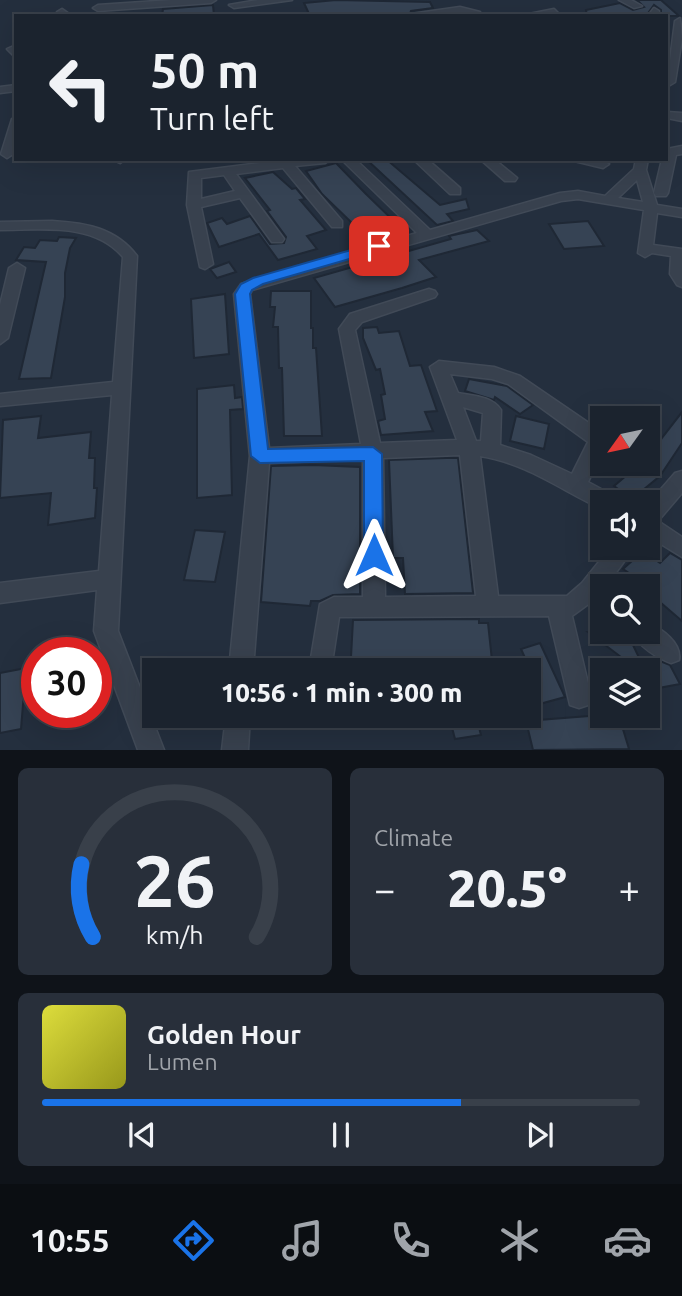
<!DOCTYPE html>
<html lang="en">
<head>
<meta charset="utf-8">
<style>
  body { margin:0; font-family:Ubuntu,sans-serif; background:#282f3a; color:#f1f3f6; height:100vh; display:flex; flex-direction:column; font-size:26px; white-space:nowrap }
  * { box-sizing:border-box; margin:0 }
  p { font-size:23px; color:#a0a4aa }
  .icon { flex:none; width:38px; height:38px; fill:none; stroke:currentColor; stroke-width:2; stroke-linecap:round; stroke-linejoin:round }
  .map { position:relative; height:750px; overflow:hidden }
  .sheet { display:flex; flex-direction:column; gap:18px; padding:18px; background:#0f1319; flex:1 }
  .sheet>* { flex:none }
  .guide { position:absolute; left:14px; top:14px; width:654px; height:147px; border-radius:0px; box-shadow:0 7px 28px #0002,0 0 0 2px #39404a; background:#1b232e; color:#f1f3f6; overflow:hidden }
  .needle { width:46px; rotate:237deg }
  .buttons { position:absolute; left:590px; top:406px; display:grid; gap:14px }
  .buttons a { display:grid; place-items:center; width:70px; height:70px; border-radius:0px; background:#1b232e; box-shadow:0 7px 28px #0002,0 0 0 2px #39404a; font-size:35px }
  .speed { position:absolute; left:21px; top:637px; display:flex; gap:14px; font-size:35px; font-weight:700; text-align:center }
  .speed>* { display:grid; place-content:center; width:91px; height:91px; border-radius:50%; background:#1b232e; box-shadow:0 7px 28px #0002,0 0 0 2px #39404a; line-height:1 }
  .speed .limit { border:10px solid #d22; background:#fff; color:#111 }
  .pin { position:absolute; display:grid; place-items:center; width:60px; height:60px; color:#fff; margin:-30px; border-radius:14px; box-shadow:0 4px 10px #0006 }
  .me { position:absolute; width:77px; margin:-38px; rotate:0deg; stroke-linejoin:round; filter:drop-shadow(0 0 5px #0008) }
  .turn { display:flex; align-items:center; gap:24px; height:147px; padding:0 21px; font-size:32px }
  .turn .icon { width:91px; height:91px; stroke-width:2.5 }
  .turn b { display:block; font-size:49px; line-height:60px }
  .big { font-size:52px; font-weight:800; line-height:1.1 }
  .sheet .card { flex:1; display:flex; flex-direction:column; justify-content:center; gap:10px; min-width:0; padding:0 24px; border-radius:10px; background:#282f3a }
  .sheet .dial { align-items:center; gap:0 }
  .dial svg { height:182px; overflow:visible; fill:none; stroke:#39404a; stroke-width:7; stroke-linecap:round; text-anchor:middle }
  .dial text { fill:#f1f3f6; stroke:none }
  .song { display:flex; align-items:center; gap:21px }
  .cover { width:84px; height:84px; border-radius:10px; background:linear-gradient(135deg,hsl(60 70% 55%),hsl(60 70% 35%)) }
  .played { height:7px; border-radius:4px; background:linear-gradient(90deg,#1a73e8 70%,#39404a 70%) }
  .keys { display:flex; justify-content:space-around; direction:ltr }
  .heat { display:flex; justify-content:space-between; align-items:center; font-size:38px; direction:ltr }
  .sheet .tiles { flex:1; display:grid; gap:18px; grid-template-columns:1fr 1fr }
  .card:last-child { grid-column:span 2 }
  .trip { position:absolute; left:142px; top:658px; width:399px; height:70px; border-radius:0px; background:#1b232e; box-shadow:0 7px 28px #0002,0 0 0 2px #39404a; font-weight:800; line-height:70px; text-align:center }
  .menu { display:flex; height:112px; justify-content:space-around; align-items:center; background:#0b0e12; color:#a0a4aa }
  .menu .icon { width:49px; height:49px }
  .menu .current { color:#1a73e8 }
  .menu b { font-size:32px; color:#f1f3f6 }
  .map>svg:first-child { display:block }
  .building { fill:#364354; stroke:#1f2835; stroke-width:2 }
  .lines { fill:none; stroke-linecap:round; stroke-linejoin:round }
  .minor-casing { stroke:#414a57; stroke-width:3 }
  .minor { fill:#38414e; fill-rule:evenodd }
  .route { fill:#1a73e8; stroke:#114b97; stroke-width:2 }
</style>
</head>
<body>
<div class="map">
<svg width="682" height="750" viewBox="0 0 682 750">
  <rect width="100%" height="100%" fill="#242f3e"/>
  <g class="building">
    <path d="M336,0L430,2L433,8L411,11L409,16H310L304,3Z"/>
    <path d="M637,0H661L679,16H661V10L654,5L646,16H587L586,10L620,3L633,10L644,7Z"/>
    <path d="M213,5L214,16H162L163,9Z"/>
    <path d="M366,159H386L440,205L466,199L469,209L447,214L453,221L437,225Z"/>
    <path d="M336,163L366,194L400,227L378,233L366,221L353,224L322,194L306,171Z"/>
    <path d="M273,172L292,189L296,188L305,199L300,200L326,230L307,236L317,249L278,260L259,234L219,247L207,223L222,218L227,224L250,216L270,244L284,243L286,237L267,211L270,210L245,178Z"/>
    <path d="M588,221L604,246L564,249L549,224Z"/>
    <path d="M477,230L489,241L419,260L436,277L402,288L335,307L314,278L451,239L449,236Z"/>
    <path d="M59,237L76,238L70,248L65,273V297L51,378L19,379L46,262L16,260L24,247L35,248L40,240L57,241Z"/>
    <path d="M229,262L236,272L217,278L210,269Z"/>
    <path d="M271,291H311V328H313V348H316L322,436H284L282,368H279L278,327H273L275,307H270Z"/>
    <path d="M225,294L229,354L194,358L191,299Z"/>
    <path d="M377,327L379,333L399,331L410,366L421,365L437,411L425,412L433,431L381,435L378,421L385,419L381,395L385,394L380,369L376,370L363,338V328Z"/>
    <path d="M469,379L507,386L533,405L520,414L495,397L494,400L465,391Z"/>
    <path d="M234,385L235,398L242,397L243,409L230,410L232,495L197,498V389Z"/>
    <path d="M682,412V443L660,476L632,499L614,486L640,464H648L655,447Z"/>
    <path d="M41,416L38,438L91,432L89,458H95L94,488H97L95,518L48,525L51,493L0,498L3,420Z"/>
    <path d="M516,416L549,424L544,449L510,441Z"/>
    <path d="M446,458H458L473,593L405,594L403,558H393L389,460Z"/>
    <path d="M313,465L360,467V594L333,595L320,601H311L310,606L261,602L271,466Z"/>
    <path d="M195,530L225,532L215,582L184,580Z"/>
    <path d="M643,551L660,563L670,553L682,560V621L661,603L648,620V586L623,569Z"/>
    <path d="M479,619V623H488L493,670H402V660L351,657L353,620Z"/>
    <path d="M588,632H624L634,641L632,643L645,670H612L607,659L621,657Z"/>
    <path d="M540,643L565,697L536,705L528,690L530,669L521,649Z"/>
    <path d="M660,661L670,665L680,684L648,690V663Z"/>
    <path d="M26,668L21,729L0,733V673Z"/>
    <path d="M602,715L619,716L629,749L533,750L526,721Z"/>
    <path d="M449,716H476L481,735L455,739Z"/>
  </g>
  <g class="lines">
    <g class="minor-casing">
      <g id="minor">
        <path d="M172,0H216L211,3L98,11L93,8L98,5Z"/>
        <path d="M258,0H292L234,8L229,5Z"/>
        <path d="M619,0H631L642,6L634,8Z"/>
        <path d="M460,7L480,12L475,15L411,14Z"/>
        <path d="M654,8L659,11L658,16H648Z"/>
        <path d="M62,9L72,16H61L57,12Z"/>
        <path d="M554,9L561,16H519Z"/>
        <path d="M680,18L682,39L675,82L670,85L667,84L675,21Z"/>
        <path d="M16,45V58L7,49Z"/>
        <path d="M16,85V91L0,93V87Z"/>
        <path d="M667,112L682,113V121L667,118Z"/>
        <path d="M12,119H16L13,154L7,158L1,154Z"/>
        <path d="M682,146V154L676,155L668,193L666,196H656L654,193L662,159H667V149Z"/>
        <path d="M111,159H126L120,163Z"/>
        <path d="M292,159H331L325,163L295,166L342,221V227H332L283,168L236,174L284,239L282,242H272L240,198L201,207L213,264L205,269L200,267L187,205L189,172ZM224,175L235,191L201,199V178Z"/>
        <path d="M341,159H355L430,230L560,193L578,191L605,196L634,169L636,159H648L646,170L657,205L682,209V217L657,213L653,245L682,249V287L677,285L670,274L671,256L652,253L645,257L638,253L644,210L578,199L561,201L252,290L250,294L269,448L361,444L339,329L350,314L429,289L435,291L437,294L435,297L362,322L355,330L380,443L457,440L430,367L439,361L494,367L520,376L602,432V452L588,482L614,496L617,502H602V509C561,490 526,463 480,456L498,596H567L582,583L610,548H634L606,586H602L598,597L572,616L591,696L588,705L579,708L570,705L549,616L339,617L331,670H313L310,664L320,604L334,597H363V459L269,463L253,670H229L250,456L234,294L241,284L417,233ZM637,180L643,202L618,198ZM450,374L492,379L508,384L588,442L572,474L531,455L500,445L501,410C492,396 473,396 458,393ZM463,407L483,413L481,441H476ZM460,455L476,596L385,597L383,458Z"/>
        <path d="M413,159H427L460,188V194H450Z"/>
        <path d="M480,159H494L517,178L515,181H505Z"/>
        <path d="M566,159H597L609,164L603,168Z"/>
        <path d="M52,221C86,223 116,228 137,256L118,631L164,750H138L94,631L97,590L0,603V583L99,571L112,395L0,406V394L113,382L123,257C93,222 42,230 0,230V222Z"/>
        <path d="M17,263L25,268L8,338L0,344V305L9,268Z"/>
        <path d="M682,471V493L658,521L682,537V557L648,536V504L675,473Z"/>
        <path d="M648,623C662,629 682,643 679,660L671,663C657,658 638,646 632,632H648Z"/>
        <path d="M226,716H250L248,750H222Z"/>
      </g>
    </g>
    <use href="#minor" class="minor"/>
  </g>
  <path class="route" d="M379,242L386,246L384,249L263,284L252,290L250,294L268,449L373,447L382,454L383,555L381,561L374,563L367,561L364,555V461L260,463L251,456L235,294L241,284L253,278Z"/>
</svg>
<div class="buttons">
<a><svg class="needle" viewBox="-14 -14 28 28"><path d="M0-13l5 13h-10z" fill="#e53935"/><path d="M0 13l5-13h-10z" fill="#a0a4aa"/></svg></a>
<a><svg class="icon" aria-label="sound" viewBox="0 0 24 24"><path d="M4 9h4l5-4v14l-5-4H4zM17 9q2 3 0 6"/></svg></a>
<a><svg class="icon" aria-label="search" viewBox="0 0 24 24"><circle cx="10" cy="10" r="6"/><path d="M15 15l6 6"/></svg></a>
<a><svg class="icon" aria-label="layers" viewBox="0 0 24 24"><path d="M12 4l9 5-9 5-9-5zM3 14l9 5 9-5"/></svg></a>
</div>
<div class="speed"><div class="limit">30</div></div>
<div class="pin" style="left:379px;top:246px;background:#d93025"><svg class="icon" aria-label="arrive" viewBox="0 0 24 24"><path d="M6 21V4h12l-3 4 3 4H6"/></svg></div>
<svg class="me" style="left:374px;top:555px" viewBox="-20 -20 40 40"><path d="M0-17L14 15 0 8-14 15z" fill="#1a73e8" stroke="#fff" stroke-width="4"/></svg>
<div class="trip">10:56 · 1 min · 300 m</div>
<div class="guide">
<div class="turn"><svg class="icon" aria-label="left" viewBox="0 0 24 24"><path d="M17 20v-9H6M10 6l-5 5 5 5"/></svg><div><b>50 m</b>Turn left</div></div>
</div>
</div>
<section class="sheet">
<div class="tiles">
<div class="card dial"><svg viewBox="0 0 100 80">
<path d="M14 69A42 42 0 1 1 86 69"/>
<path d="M14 69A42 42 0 0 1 9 37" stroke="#1a73e8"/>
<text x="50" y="56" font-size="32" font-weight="700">26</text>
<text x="50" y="72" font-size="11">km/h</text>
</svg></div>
<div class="card"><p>Climate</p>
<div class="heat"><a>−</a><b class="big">20.5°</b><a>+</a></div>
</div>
<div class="card">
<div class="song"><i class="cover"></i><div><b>Golden Hour</b><p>Lumen</p></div></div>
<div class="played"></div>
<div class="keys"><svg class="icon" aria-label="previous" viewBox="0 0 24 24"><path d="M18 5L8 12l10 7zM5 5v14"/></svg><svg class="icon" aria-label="pause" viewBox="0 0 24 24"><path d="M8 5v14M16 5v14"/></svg><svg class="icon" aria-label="next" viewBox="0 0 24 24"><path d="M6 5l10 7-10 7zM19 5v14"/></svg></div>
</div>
</div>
</section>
<nav class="menu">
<b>10:55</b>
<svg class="icon current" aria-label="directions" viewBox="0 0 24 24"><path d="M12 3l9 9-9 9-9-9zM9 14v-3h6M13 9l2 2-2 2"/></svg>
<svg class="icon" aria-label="music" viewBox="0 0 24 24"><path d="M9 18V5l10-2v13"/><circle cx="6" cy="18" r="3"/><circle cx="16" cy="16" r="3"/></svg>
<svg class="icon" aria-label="phone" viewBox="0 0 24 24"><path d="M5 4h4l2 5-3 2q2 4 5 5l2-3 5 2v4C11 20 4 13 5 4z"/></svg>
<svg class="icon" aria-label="climate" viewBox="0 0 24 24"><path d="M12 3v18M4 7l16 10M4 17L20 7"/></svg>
<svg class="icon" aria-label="car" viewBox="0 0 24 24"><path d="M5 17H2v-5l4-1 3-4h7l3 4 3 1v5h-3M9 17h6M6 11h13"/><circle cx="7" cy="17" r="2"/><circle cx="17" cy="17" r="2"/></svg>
</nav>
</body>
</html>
